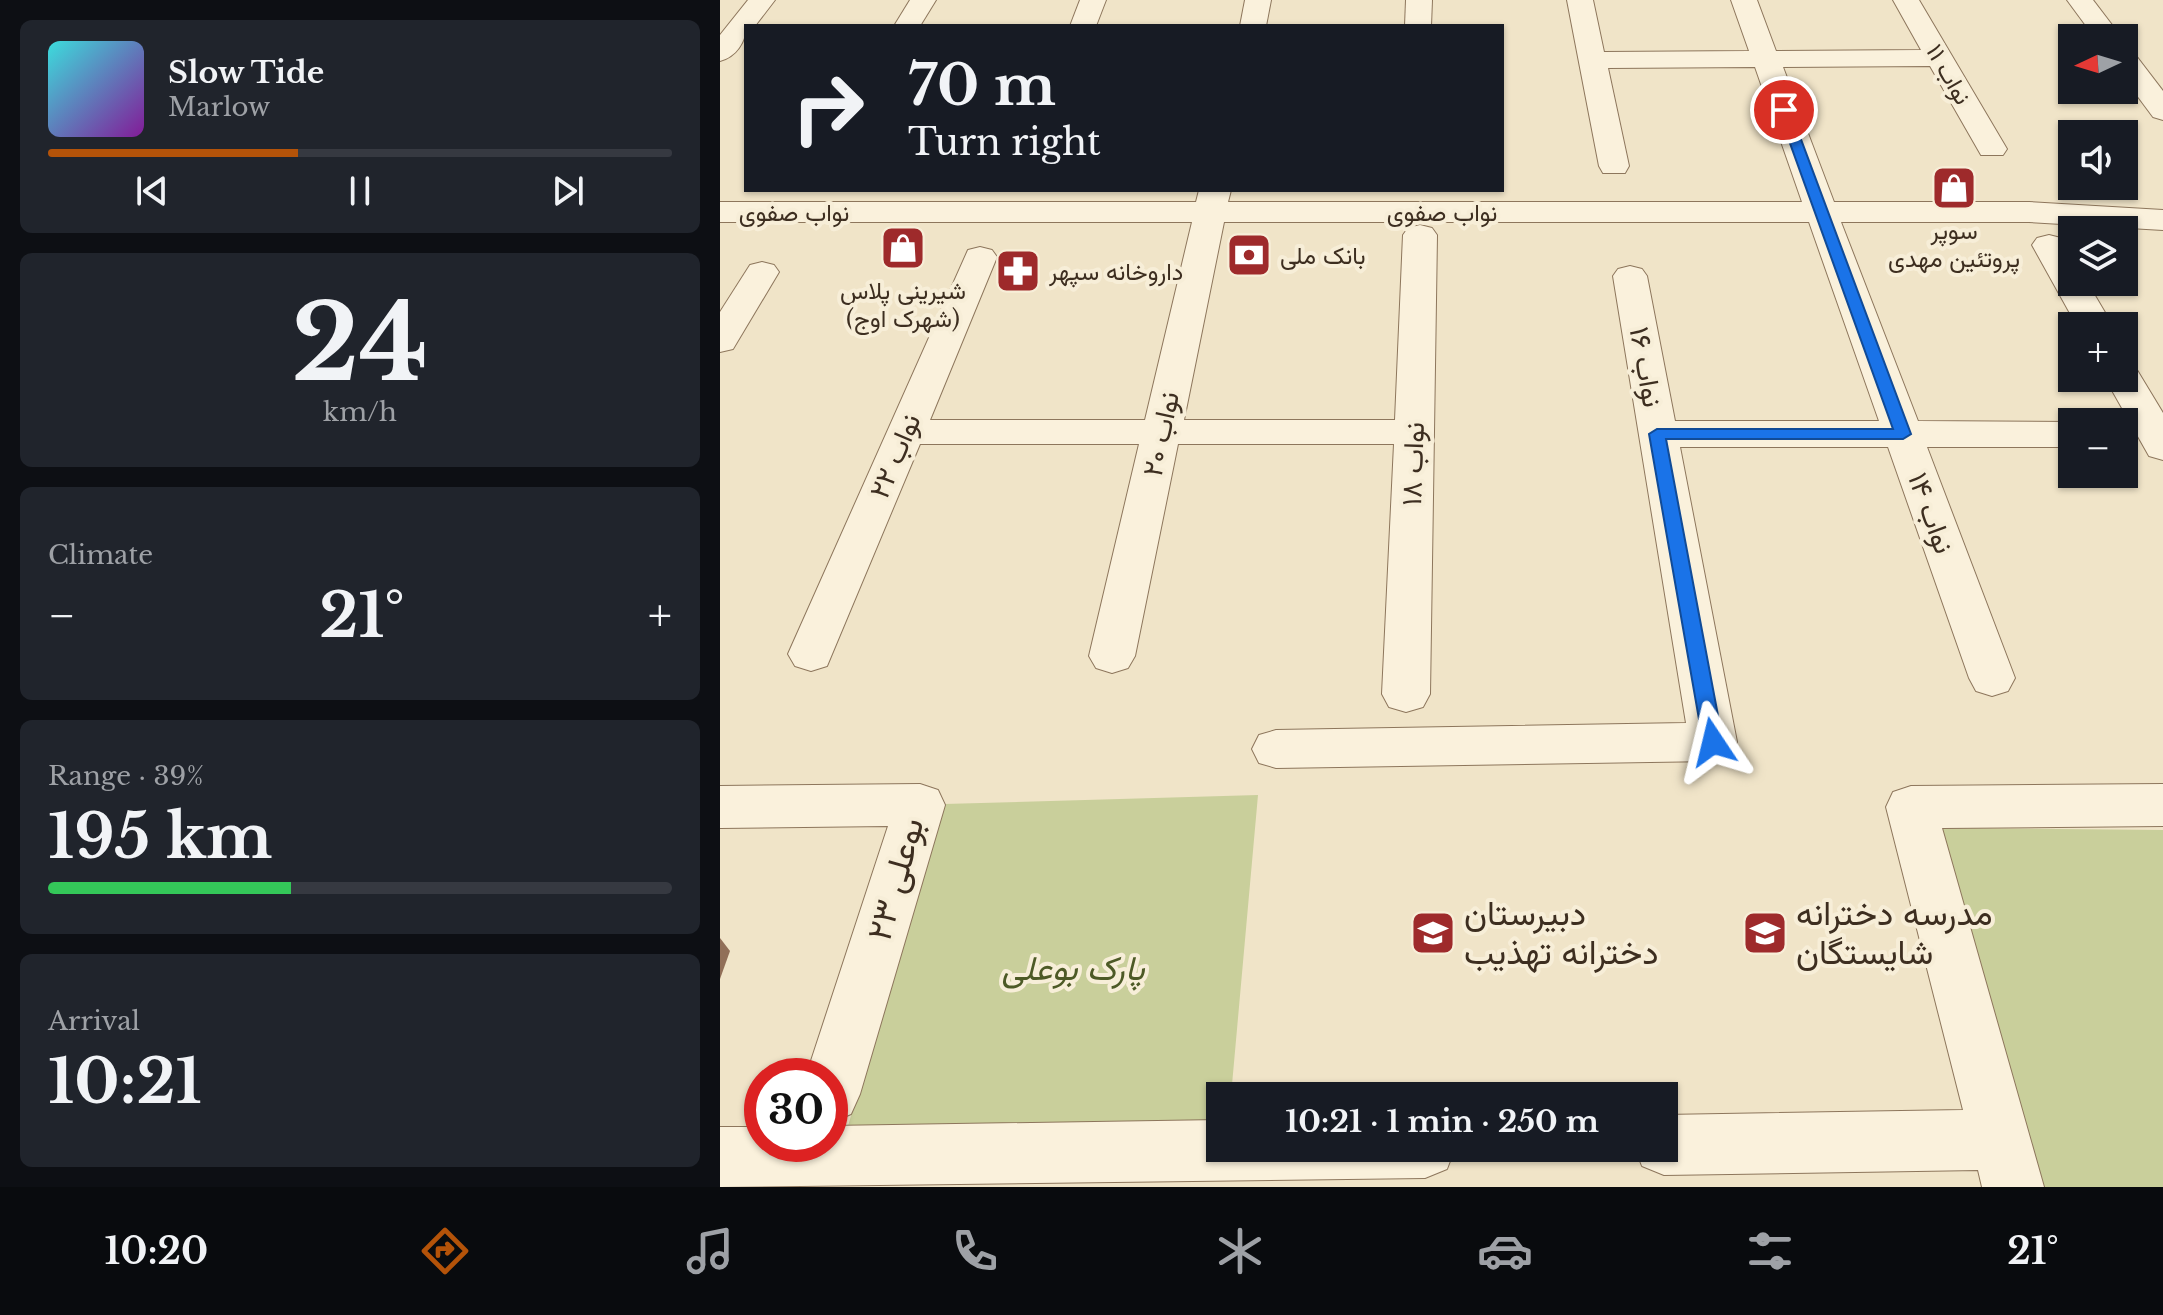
<!DOCTYPE html>
<html lang="en">
<head>
<meta charset="utf-8">
<style>
  body { margin:0; font-family:"Libre Baskerville",Vazirmatn,serif; background:#20242c; color:#f1f3f6; height:100vh; display:flex; flex-direction:column; font-size:30px; white-space:nowrap }
  * { box-sizing:border-box; margin:0 }
  p { font-size:26px; color:#9ea1a6 }
  .icon { flex:none; width:44px; height:44px; fill:none; stroke:currentColor; stroke-width:2; stroke-linecap:round; stroke-linejoin:round }
  .map { position:relative; flex:1; overflow:hidden }
  .drawer { display:flex; flex-direction:column; gap:20px; padding:20px; background:#0d0f14; width:720px }
  .drawer>* { flex:none }
  .hud { position:absolute; left:24px; top:24px; width:760px; height:168px; border-radius:0px; box-shadow:0 2px 6px #0004; background:#171b24; color:#f1f3f6; overflow:hidden }
  .needle { width:52px; rotate:266deg }
  .tools { position:absolute; left:1338px; top:24px; display:grid; gap:16px }
  .tools a { display:grid; place-items:center; width:80px; height:80px; border-radius:0px; background:#171b24; box-shadow:0 2px 6px #0004; font-size:40px }
  .speed { position:absolute; left:24px; top:1058px; display:flex; gap:16px; font-size:40px; font-weight:700; text-align:center }
  .speed>* { display:grid; place-content:center; width:104px; height:104px; border-radius:50%; background:#171b24; box-shadow:0 2px 6px #0004; line-height:1 }
  .speed .limit { border:12px solid #d22; background:#fff; color:#111 }
  .pin { position:absolute; display:grid; place-items:center; width:68px; height:68px; color:#fff; margin:-34px; border:4px solid #fff; border-radius:50%; box-shadow:0 2px 8px #0007 }
  .me { position:absolute; width:88px; margin:-44px; rotate:350deg; stroke-linejoin:round; filter:drop-shadow(0 0 6px #0008) }
  .turn { display:flex; align-items:center; gap:28px; height:168px; padding:0 32px; font-size:36px }
  .turn .icon { width:104px; height:104px; stroke-width:2.5 }
  .turn b { display:block; font-size:56px; line-height:68px }
  .big { font-size:60px; font-weight:700; line-height:1.1 }
  .drawer .card { flex:1; display:flex; flex-direction:column; justify-content:center; gap:12px; min-width:0; padding:0 28px; border-radius:12px; background:#20242c }
  .drawer .dial { align-items:center; gap:0 }
  .dial b { font-size:104px; line-height:1 }
  .song { display:flex; align-items:center; gap:24px }
  .cover { width:96px; height:96px; border-radius:12px; background:linear-gradient(135deg,hsl(180 70% 55%),hsl(290 70% 35%)) }
  .played { height:8px; border-radius:4px; background:linear-gradient(90deg,#b45309 40%,#363941 40%) }
  .keys { display:flex; justify-content:space-around; direction:ltr }
  .heat { display:flex; justify-content:space-between; align-items:center; font-size:44px; direction:ltr }
  .charge { height:12px; border-radius:6px; background:linear-gradient(90deg,#34c759 39%,#363941 0) }
  .trip { position:absolute; left:486px; top:1082px; width:472px; height:80px; border-radius:0px; background:#171b24; box-shadow:0 2px 6px #0004; font-weight:700; line-height:80px; text-align:center }
  .menu { display:flex; height:128px; justify-content:space-around; align-items:center; background:#090b0e; color:#9ea1a6 }
  .menu .icon { width:56px; height:56px }
  .menu .selected { color:#b45309 }
  .menu b { font-size:36px; color:#f1f3f6 }
  main { display:flex; flex:1; min-height:0 }
  .map>svg:first-child { display:block }
  .green { fill:#c9cf9b }
  .lines { fill:none; stroke-linecap:round; stroke-linejoin:round }
  .minor-casing { stroke:#8d765c; stroke-width:2 }
  .minor { fill:#faf1dc; fill-rule:evenodd }
  .shaded-wall { fill:#916f58 }
  .route { fill:#1a73e8; stroke:#114b97; stroke-width:2 }
  .labels { text-anchor:middle; dominant-baseline:central; stroke-width:8; stroke-linejoin:round; paint-order:stroke }
  .far-street-label { font-size:24px; fill:#3d2e20; stroke:#f7eed8 }
  .far-poi-label { font-size:24px; fill:#3d2e20; stroke:#f7eed8 }
  .street-label { font-size:28px; fill:#3d2e20; stroke:#f7eed8 }
  .near-street-label { font-size:34px; fill:#3d2e20; stroke:#f7eed8 }
  .near-poi-label { font-size:34px; fill:#3d2e20; stroke:#f7eed8; text-anchor:start }
  .near-park-label { font-size:34px; font-style:italic; fill:#4d5a26; stroke:#f7eed8 }
</style>
</head>
<body>
<main>
<section class="drawer">
<div class="card">
<div class="song"><i class="cover"></i><div><b>Slow Tide</b><p>Marlow</p></div></div>
<div class="played"></div>
<div class="keys"><svg class="icon" aria-label="previous" viewBox="0 0 24 24"><path d="M18 5L8 12l10 7zM5 5v14"/></svg><svg class="icon" aria-label="pause" viewBox="0 0 24 24"><path d="M8 5v14M16 5v14"/></svg><svg class="icon" aria-label="next" viewBox="0 0 24 24"><path d="M6 5l10 7-10 7zM19 5v14"/></svg></div>
</div>
<div class="card dial"><b>24</b><p>km/h</p></div>
<div class="card"><p>Climate</p>
<div class="heat"><a>−</a><b class="big">21°</b><a>+</a></div>
</div>
<div class="card"><p>Range · 39%</p><b class="big">195 km</b><div class="charge"></div></div>
<div class="card"><p>Arrival</p><b class="big">10:21</b></div>
</section>
<div class="map">
<svg width="1443" height="1187" viewBox="0 0 1443 1187">
  <rect width="100%" height="100%" fill="#f0e4c8"/>
  <g class="green">
    <path d="M538,795L511,1096H500V1136H125L224,804Z"/>
    <path d="M1219,828L1443,830V1187H1324Z"/>
  </g>
  <g class="lines">
    <g class="minor-casing">
      <g id="minor">
        <path d="M28,0H55L35,26H26C26,42 16,57 0,61V35Z"/>
        <path d="M190,0H216L200,26H174Z"/>
        <path d="M360,0H386L376,26H350Z"/>
        <path d="M525,0H551L546,26H520Z"/>
        <path d="M686,0H712L711,26H685Z"/>
        <path d="M847,0H873L884,52L1029,51L1011,0H1037L1056,51L1201,50L1173,0H1199L1287,149L1283,155H1261L1210,66L1063,67L1114,202H1309L1443,210V230L1309,222H1121L1198,421L1354,422L1352,447H1207L1295,678L1288,691L1272,696L1256,691L1249,678L1168,447H960L1017,742L1010,756L993,761L556,768L539,763L532,749L539,735L556,730L966,723L893,276L898,269L910,266L922,269L927,276L955,421H1159L1089,222H504L464,420H675L683,235L688,228L700,225L712,228L717,235L710,694L703,707L686,712L669,707L662,694L674,444H458L415,656L408,668L392,673L376,668L369,656L419,444H200L107,666L91,671L75,666L68,654L248,250L260,247L272,250L277,257L210,420H425L472,222H0V202H476L479,190H511L508,202H1082L1035,67L888,68L909,166L905,173H883L879,166Z"/>
        <path d="M1347,0H1373L1402,38H1375Z"/>
        <path d="M1404,51L1414,53L1443,91V120L1433,117L1404,78Z"/>
        <path d="M1329,235L1341,238L1352,256V282H1367L1393,326H1357L1312,245L1317,238Z"/>
        <path d="M42,262L54,265L59,272L13,349L0,352V312L30,265Z"/>
        <path d="M1404,367L1417,370L1443,413V460L1429,456L1385,378H1404Z"/>
        <path d="M200,784L218,790L225,805L140,1094L131,1114L110,1123V1076H86L168,826L0,828V786Z"/>
        <path d="M1443,784V826L1222,828L1324,1187H1262L1258,1170L944,1175L922,1166L915,1148H944V1115L1243,1110L1166,807L1173,792L1191,786Z"/>
        <path d="M500,1120V1148H735L727,1169L705,1178L0,1187V1127H42V1144H110V1126Z"/>
      </g>
    </g>
    <use href="#minor" class="minor"/>
  </g>
  <path class="shaded-wall" d="M0,938L10,951L0,979Z"/>
  <path class="route" d="M1064,106L1070,110L1191,434L1183,439H946L1003,742L993,750L983,742L929,434L937,429H1173L1058,110Z"/>
  <defs>
    <g id="shop-square" transform="scale(2.3)"><rect x="-9" y="-9" width="18" height="18" rx="4" fill="#9e2a2b" stroke="#f7eed8"/><path d="M-5-2.5h2.3a2.7 3.5 0 0 1 5.4 0H5L5.5 6h-11ZM-1.5-2.5h3a1.5 2.3 0 0 0-3 0Z" fill="#fff"/></g>
    <g id="bank-square" transform="scale(2.3)"><rect x="-9" y="-9" width="18" height="18" rx="4" fill="#9e2a2b" stroke="#f7eed8"/><path d="M-6-4H6V4H-6ZM0-2.3a2.3 2.3 0 1 0 0 4.6a2.3 2.3 0 1 0 0-4.6Z" fill="#fff"/></g>
    <g id="pharmacy-square" transform="scale(2.3)"><rect x="-9" y="-9" width="18" height="18" rx="4" fill="#9e2a2b" stroke="#f7eed8"/><path d="M-2-6h4v4h4v4h-4v4h-4v-4h-4v-4h4Z" fill="#fff"/></g>
    <g id="school-square" transform="scale(2.3)"><rect x="-9" y="-9" width="18" height="18" rx="4" fill="#9e2a2b" stroke="#f7eed8"/><path d="M0-5L7-2L0 1L-7-2ZM-4 1L0 2.5L4 1V4Q0 6-4 4Z" fill="#fff"/></g>
  </defs>
  <g fill-rule="evenodd">
    <use href="#shop-square" x="1234" y="188"/>
    <use href="#shop-square" x="183" y="248"/>
    <use href="#bank-square" x="529" y="255"/>
    <use href="#pharmacy-square" x="298" y="271"/>
    <use href="#school-square" x="713" y="933"/>
    <use href="#school-square" x="1045" y="933"/>
  </g>
  <g class="labels">
    <g class="far-street-label">
      <text transform="translate(1229 74) rotate(60)">نواب ۱۱</text>
      <text x="74" y="212">نواب صفوی</text>
      <text x="722" y="212">نواب صفوی</text>
    </g>
    <g class="far-poi-label">
      <text x="1234" y="230">سوپر<tspan x="1234" dy="28">پروتئین مهدی</tspan></text>
      <text x="560" y="255" text-anchor="start">بانک ملی</text>
      <text x="329" y="271" text-anchor="start">داروخانه سپهر</text>
      <text x="183" y="290">شیرینی پلاس<tspan x="183" dy="28">(شهرک اوج)</tspan></text>
    </g>
    <g class="street-label">
      <text transform="translate(926 367) rotate(80)">نواب ۱۶</text>
      <text transform="translate(441 434) rotate(-78)">نواب ۲۰</text>
      <text transform="translate(175 456) rotate(-67)">نواب ۲۲</text>
      <text transform="translate(693 464) rotate(-88)">نواب ۱۸</text>
      <text transform="translate(1211 513) rotate(70)">نواب ۱۴</text>
    </g>
    <g class="near-street-label">
      <text transform="translate(175 879) rotate(-74)">بوعلی ۲۳</text>
    </g>
    <g class="near-poi-label">
      <text x="744" y="913">دبیرستان<tspan x="744" dy="39">دخترانه تهذیب</tspan></text>
      <text x="1076" y="913">مدرسه دخترانه<tspan x="1076" dy="39">شایستگان</tspan></text>
    </g>
    <g class="near-park-label">
      <text x="353" y="968">پارک بوعلی</text>
    </g>
  </g>
</svg>
<div class="tools">
<a><svg class="needle" viewBox="-14 -14 28 28"><path d="M0-13l5 13h-10z" fill="#e53935"/><path d="M0 13l5-13h-10z" fill="#9ea1a6"/></svg></a>
<a><svg class="icon" aria-label="sound" viewBox="0 0 24 24"><path d="M4 9h4l5-4v14l-5-4H4zM17 9q2 3 0 6"/></svg></a>
<a><svg class="icon" aria-label="layers" viewBox="0 0 24 24"><path d="M12 4l9 5-9 5-9-5zM3 14l9 5 9-5"/></svg></a>
<a>+</a>
<a>−</a>
</div>
<div class="speed"><div class="limit">30</div></div>
<div class="pin" style="left:1064px;top:110px;background:#d93025"><svg class="icon" aria-label="arrive" viewBox="0 0 24 24"><path d="M6 21V4h12l-3 4 3 4H6"/></svg></div>
<svg class="me" style="left:993px;top:742px" viewBox="-20 -20 40 40"><path d="M0-17L14 15 0 8-14 15z" fill="#1a73e8" stroke="#fff" stroke-width="4"/></svg>
<div class="trip">10:21 · 1 min · 250 m</div>
<div class="hud">
<div class="turn"><svg class="icon" aria-label="right" viewBox="0 0 24 24"><path d="M7 20v-9h11M14 6l5 5-5 5"/></svg><div><b>70 m</b>Turn right</div></div>
</div>
</div>
</main>
<nav class="menu">
<b>10:20</b>
<svg class="icon selected" aria-label="directions" viewBox="0 0 24 24"><path d="M12 3l9 9-9 9-9-9zM9 14v-3h6M13 9l2 2-2 2"/></svg>
<svg class="icon" aria-label="music" viewBox="0 0 24 24"><path d="M9 18V5l10-2v13"/><circle cx="6" cy="18" r="3"/><circle cx="16" cy="16" r="3"/></svg>
<svg class="icon" aria-label="phone" viewBox="0 0 24 24"><path d="M5 4h4l2 5-3 2q2 4 5 5l2-3 5 2v4C11 20 4 13 5 4z"/></svg>
<svg class="icon" aria-label="climate" viewBox="0 0 24 24"><path d="M12 3v18M4 7l16 10M4 17L20 7"/></svg>
<svg class="icon" aria-label="car" viewBox="0 0 24 24"><path d="M5 17H2v-5l4-1 3-4h7l3 4 3 1v5h-3M9 17h6M6 11h13"/><circle cx="7" cy="17" r="2"/><circle cx="17" cy="17" r="2"/></svg>
<svg class="icon" aria-label="filters" viewBox="0 0 24 24"><path d="M4 7h16M4 17h16"/><circle cx="9" cy="7" r="2"/><circle cx="15" cy="17" r="2"/></svg>
<b>21°</b>
</nav>
</body>
</html>
